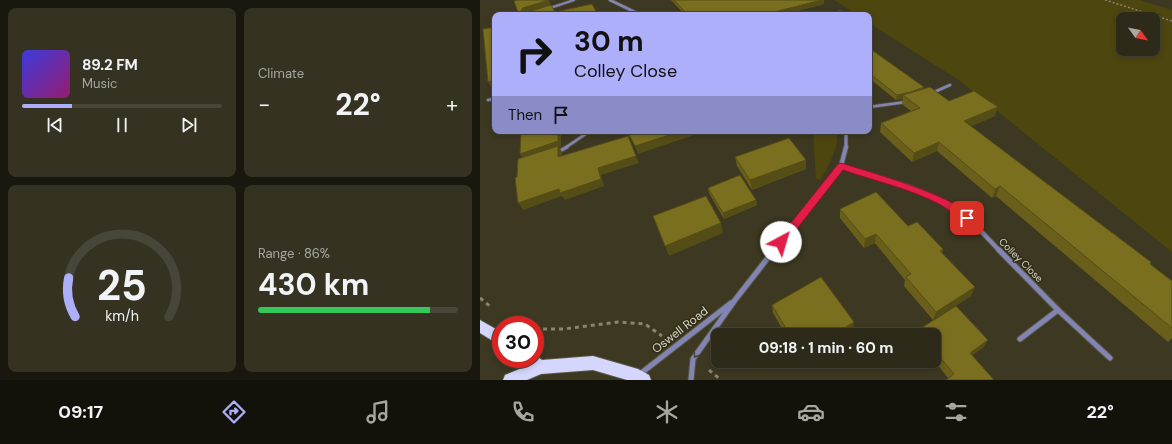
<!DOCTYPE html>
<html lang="en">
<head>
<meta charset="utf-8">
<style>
  body { margin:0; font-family:"DM Sans",sans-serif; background:#353222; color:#f1f3f6; height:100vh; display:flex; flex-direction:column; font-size:15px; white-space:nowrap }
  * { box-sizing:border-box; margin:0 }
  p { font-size:13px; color:#a7a7a2 }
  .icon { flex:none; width:22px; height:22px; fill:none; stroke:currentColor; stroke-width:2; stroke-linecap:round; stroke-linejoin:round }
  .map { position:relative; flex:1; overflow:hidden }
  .sheet { display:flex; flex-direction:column; gap:8px; padding:8px; background:#19170e; width:480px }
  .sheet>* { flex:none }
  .guide { position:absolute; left:12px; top:12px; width:380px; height:122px; border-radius:8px; box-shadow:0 2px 6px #0003,0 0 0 1px #484638; background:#adaffb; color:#111; overflow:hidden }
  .needle { width:26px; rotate:123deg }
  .controls { position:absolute; left:636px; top:12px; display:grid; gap:8px }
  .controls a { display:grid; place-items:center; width:44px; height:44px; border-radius:8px; background:#2d2a19; box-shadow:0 2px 6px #0003,0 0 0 1px #484638; font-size:20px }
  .speed { position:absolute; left:12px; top:316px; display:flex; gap:8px; font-size:20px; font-weight:700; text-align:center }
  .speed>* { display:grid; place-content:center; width:52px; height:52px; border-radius:50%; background:#2d2a19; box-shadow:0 2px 6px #0003,0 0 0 1px #484638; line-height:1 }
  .speed .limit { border:6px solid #d22; background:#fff; color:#111 }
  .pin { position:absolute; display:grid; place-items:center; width:34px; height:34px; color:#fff; margin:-17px; border-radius:8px; box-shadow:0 2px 6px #0006 }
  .me { position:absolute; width:44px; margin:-22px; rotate:39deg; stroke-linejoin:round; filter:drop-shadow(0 0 3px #0008) }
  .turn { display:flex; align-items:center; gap:14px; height:84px; padding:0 16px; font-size:18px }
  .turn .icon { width:52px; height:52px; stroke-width:2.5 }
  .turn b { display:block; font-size:28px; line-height:34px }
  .then { display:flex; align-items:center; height:38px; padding:0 16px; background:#0003; gap:8px; font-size:15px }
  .big { font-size:30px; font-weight:700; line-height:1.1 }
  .sheet .tile { flex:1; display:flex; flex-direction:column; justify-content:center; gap:6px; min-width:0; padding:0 14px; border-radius:8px; background:#353222 }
  .sheet .dial { align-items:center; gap:0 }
  .dial svg { height:104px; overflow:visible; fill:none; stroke:#484638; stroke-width:7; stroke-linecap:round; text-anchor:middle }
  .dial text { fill:#f1f3f6; stroke:none }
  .song { display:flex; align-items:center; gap:12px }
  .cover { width:48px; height:48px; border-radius:6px; background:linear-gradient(135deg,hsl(240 70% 55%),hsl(320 70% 35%)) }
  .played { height:4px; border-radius:2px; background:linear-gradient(90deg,#adaffb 25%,#484638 25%) }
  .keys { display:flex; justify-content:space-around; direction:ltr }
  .heat { display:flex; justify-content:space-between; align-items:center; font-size:22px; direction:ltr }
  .charge { height:6px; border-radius:3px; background:linear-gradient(90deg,#34c759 86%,#484638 0) }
  .sheet .tiles { flex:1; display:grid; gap:8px; grid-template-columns:repeat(2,1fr) }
  .trip { position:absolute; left:231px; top:328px; width:230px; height:40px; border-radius:8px; background:#2d2a19; box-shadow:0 2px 6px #0003,0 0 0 1px #484638; font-weight:700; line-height:40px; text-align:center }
  .tab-bar { display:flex; height:64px; justify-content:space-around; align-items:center; background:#12110a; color:#a7a7a2 }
  .tab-bar .icon { width:28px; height:28px }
  .tab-bar .current { color:#adaffb }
  .tab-bar b { font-size:18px; color:#f1f3f6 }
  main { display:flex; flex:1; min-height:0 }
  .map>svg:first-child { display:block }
  .green { fill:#4e460f; fill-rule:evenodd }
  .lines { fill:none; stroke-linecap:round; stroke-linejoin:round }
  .service-far2-casing { stroke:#58553f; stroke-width:3.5 }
  .service-far1-casing { stroke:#58553f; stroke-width:4 }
  .service-casing { stroke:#58553f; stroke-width:5 }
  .minor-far3-casing { stroke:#58553f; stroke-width:4 }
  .minor-far2-casing { stroke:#58553f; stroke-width:4.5 }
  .minor-far1-casing { stroke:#58553f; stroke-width:6 }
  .minor-casing { stroke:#58553f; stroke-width:7 }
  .primary-casing { stroke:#58553f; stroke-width:2 }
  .path-far1 { stroke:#878472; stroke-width:1.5; stroke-dasharray:2 2; stroke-linecap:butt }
  .path { stroke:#878472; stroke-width:3; stroke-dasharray:4 4; stroke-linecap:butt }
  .service-far2 { stroke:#8284b3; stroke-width:2 }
  .service-far1 { stroke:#8284b3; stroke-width:2.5 }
  .service { stroke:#8284b3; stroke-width:3 }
  .minor-far3 { stroke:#8284b3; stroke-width:2.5 }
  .minor-far2 { stroke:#8284b3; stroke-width:3 }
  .minor-far1 { stroke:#8284b3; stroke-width:4 }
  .minor { stroke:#8284b3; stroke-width:5 }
  .primary { fill:#d4d6fd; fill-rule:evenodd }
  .wall { fill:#695f1b }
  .shaded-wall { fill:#554d16 }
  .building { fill:#7a6e1f; stroke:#554d16 }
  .oneway { stroke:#45443e }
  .route { fill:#e11d48; stroke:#92132f }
  .labels { text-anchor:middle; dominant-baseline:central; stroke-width:3; stroke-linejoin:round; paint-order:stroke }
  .street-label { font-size:10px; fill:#d9d7c9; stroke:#312e17 }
  .near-street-label { font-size:12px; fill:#d9d7c9; stroke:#312e17 }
</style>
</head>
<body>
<main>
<section class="sheet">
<div class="tiles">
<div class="tile">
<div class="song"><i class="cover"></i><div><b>89.2 FM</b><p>Music</p></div></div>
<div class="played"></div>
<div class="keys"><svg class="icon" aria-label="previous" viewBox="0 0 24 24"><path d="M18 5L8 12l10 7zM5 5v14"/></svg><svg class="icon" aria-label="pause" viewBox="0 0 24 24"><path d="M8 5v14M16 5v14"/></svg><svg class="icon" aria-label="next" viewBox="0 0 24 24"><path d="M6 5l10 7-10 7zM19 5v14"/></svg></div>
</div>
<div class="tile"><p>Climate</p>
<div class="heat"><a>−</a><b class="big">22°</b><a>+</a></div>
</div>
<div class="tile dial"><svg viewBox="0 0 100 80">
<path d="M14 69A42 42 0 1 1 86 69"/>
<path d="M14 69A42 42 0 0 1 9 39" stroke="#adaffb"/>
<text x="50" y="56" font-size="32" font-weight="700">25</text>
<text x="50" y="72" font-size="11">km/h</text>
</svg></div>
<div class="tile"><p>Range · 86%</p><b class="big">430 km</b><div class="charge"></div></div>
</div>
</section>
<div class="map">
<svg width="692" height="380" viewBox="0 0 692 380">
  <rect width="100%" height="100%" fill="#3c3821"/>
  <g class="green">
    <path d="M354,0H660L692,10V252L480,81L389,23V15H377ZM643,19H673V49H643Z"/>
    <path d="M333,131H357C360,147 348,166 341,180L336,179Z"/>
  </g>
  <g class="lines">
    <g class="service-far2-casing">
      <g id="service-far2">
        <path d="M70,8L94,0"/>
        <path d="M350,15L360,12"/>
        <path d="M12,24L15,23"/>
      </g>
    </g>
    <g class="service-far1-casing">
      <g id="service-far1">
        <path d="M452,93L470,85"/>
        <path d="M8,100L15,99"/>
        <path d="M389,107L426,102"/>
        <path d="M85,148L110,131"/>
      </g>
    </g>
    <g class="service-casing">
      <path id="service" d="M78,152L87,147"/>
    </g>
    <g class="minor-far3-casing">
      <path id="minor-far3" d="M130,0L161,15"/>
    </g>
    <g class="minor-far2-casing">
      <path id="minor-far2" d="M366,131V148"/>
    </g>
    <g class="minor-far1-casing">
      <g id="minor-far1">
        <path d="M361,166C403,180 453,189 487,218C499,228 509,240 520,251"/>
        <path d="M294,251L361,166L366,147"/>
      </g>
    </g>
    <g class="minor-casing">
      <g id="minor">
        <path d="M519,250L578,310L630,358"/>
        <path d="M540,339L578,310"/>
        <path d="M160,374L251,303"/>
        <path d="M211,380L213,359L255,300L294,250"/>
      </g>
    </g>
    <g class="primary-casing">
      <g id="primary">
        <path d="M0,320L21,332V346L0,333Z"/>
        <path d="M55,355L62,360L113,356L158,369L169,375L171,380H147L113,370L61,374L47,380H23L25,375L47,366L43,364L41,359H55Z"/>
      </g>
    </g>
    <path class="path-far1" d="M625,0L692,21"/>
    <g class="path">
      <path d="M0,298L11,307"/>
      <path d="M55,329H84L138,322L165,324L182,336"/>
      <path d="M229,370L241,380"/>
    </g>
    <use href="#service-far2" class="service-far2"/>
    <use href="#service-far1" class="service-far1"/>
    <use href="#service" class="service"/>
    <use href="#minor-far3" class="minor-far3"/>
    <use href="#minor-far2" class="minor-far2"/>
    <use href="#minor-far1" class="minor-far1"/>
    <use href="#minor" class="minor"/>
    <use href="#primary" class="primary"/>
  </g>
  <g class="wall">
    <path d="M191,0H344V4L301,15H205Z"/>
    <path d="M389,48L444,89L469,101L515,116L491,126L692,281V338L688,342L516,196L512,198L457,151L432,162L400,132L401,123L431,111L422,104L423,99L416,100L389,78Z"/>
    <path d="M255,157L326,169L272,190L257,166Z"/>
    <path d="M228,188L276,200L277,205L244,219L229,193Z"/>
    <path d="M360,209L428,226L463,249L462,254L491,296L453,320L424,286L425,280L395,243L384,248L360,218Z"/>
    <path d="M292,305L373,331L367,335H306L293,313Z"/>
    <path d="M438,330L504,347L492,355L514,380L468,378L454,360V335H436Z"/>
  </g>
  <g class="shaded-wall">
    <path d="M69,0L71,5L44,15L41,11L43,8Z"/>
    <path d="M342,0H344V4L301,15H282Z"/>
    <path d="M15,80V86L11,87L8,82Z"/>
    <path d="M444,87L443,92L423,95V99L416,100L417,95Z"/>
    <path d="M518,107L515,116L482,130L484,121Z"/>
    <path d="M78,131H81V146L79,147L82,152V164L43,159L40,154Z"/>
    <path d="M202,131H226L158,154L155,146Z"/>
    <path d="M148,136L159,163L121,175L124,186L85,200L82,196L43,210L38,203L118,168Z"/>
    <path d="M459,142L457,151L432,162L434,153Z"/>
    <path d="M326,160V169L272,190L270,180Z"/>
    <path d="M520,186L516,196L512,198L515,189Z"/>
    <path d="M276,200L277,205L244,219L243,213Z"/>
    <path d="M241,223L243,233L189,256L185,246Z"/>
    <path d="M396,234L395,243L384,248L385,239Z"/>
    <path d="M495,287L491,296L453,320L456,312Z"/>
    <path d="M374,322L373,331L367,335H354Z"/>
    <path d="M508,340L504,347L486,360L490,353Z"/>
  </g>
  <g class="building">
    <path d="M37,0H69L43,8L41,11L44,13L71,5L75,12L112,4L118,15H39L34,1Z"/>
    <path d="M194,0H342L282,15H208Z"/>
    <path d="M15,27V80L8,82L3,29Z"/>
    <path d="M389,48L444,87L431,92L417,95L389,73Z"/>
    <path d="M450,87L469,101L494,91L518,107L484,121L671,262L670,264L692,281V328L520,186L515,189L459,142L434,153L401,123L440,108L423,95Z"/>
    <path d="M41,131H78V141L40,154Z"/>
    <path d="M147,131H202L155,146Z"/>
    <path d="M148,136L156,156L118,168L121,179L80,193L79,189L38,203L35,178L37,177L38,159L78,146V157Z"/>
    <path d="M309,138L326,160L270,180L255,157Z"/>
    <path d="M260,175L276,200L243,213L228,188Z"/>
    <path d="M396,192L428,226L437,222L463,249L460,251L495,287L456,312L426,277L431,274L396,234L385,239L360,209Z"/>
    <path d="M226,196L241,223L185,246L173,216Z"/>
    <path d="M341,277L374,322L354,335H310L292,305Z"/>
    <path d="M476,306L508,340L490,353L514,380H466L474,374L454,350V335H442L438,330Z"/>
  </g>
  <defs><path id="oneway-chevron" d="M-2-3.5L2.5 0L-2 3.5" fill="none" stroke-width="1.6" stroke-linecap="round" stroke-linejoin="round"/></defs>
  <use class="oneway" href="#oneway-chevron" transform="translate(216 355) rotate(123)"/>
  <path class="route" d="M361,163C386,171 480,197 492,218L490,220C481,223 470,210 461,205C431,189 395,181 363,170L305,244H298L296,242L298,239L358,164Z"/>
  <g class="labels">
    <g class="street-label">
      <text transform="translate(541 260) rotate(45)">Colley Close</text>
    </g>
    <g class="near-street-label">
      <text transform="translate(200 330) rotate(-38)">Oswell Road</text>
    </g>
  </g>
</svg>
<div class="controls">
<a><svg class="needle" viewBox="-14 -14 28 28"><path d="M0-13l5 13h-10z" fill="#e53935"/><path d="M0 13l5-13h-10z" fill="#a7a7a2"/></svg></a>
</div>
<div class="speed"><div class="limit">30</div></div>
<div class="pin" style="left:487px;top:218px;background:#d93025"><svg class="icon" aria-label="arrive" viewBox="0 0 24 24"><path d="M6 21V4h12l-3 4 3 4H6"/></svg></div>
<svg class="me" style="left:301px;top:242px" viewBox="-20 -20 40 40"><circle r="19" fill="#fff"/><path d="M0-13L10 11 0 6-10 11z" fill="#e11d48"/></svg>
<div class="trip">09:18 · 1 min · 60 m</div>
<div class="guide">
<div class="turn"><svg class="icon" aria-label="right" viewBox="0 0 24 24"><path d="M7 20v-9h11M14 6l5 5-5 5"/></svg><div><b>30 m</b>Colley Close</div></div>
<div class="then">Then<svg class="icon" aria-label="arrive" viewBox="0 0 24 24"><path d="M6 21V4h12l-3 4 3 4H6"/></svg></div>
</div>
</div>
</main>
<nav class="tab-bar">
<b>09:17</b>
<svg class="icon current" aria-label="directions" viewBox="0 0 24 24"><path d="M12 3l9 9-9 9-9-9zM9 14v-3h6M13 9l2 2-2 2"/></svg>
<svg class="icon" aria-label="music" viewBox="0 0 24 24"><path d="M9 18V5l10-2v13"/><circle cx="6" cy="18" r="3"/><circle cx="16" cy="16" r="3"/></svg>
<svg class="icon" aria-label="phone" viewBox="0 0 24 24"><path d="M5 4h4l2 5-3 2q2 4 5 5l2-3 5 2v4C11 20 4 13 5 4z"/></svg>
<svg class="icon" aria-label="climate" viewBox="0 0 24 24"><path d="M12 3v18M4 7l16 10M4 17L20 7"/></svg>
<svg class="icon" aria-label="car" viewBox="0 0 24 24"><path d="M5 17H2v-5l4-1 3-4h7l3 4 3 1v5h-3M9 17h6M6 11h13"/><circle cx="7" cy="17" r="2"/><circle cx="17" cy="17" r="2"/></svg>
<svg class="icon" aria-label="filters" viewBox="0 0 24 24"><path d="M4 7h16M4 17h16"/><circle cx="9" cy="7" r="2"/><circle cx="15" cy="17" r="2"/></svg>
<b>22°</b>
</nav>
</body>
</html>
